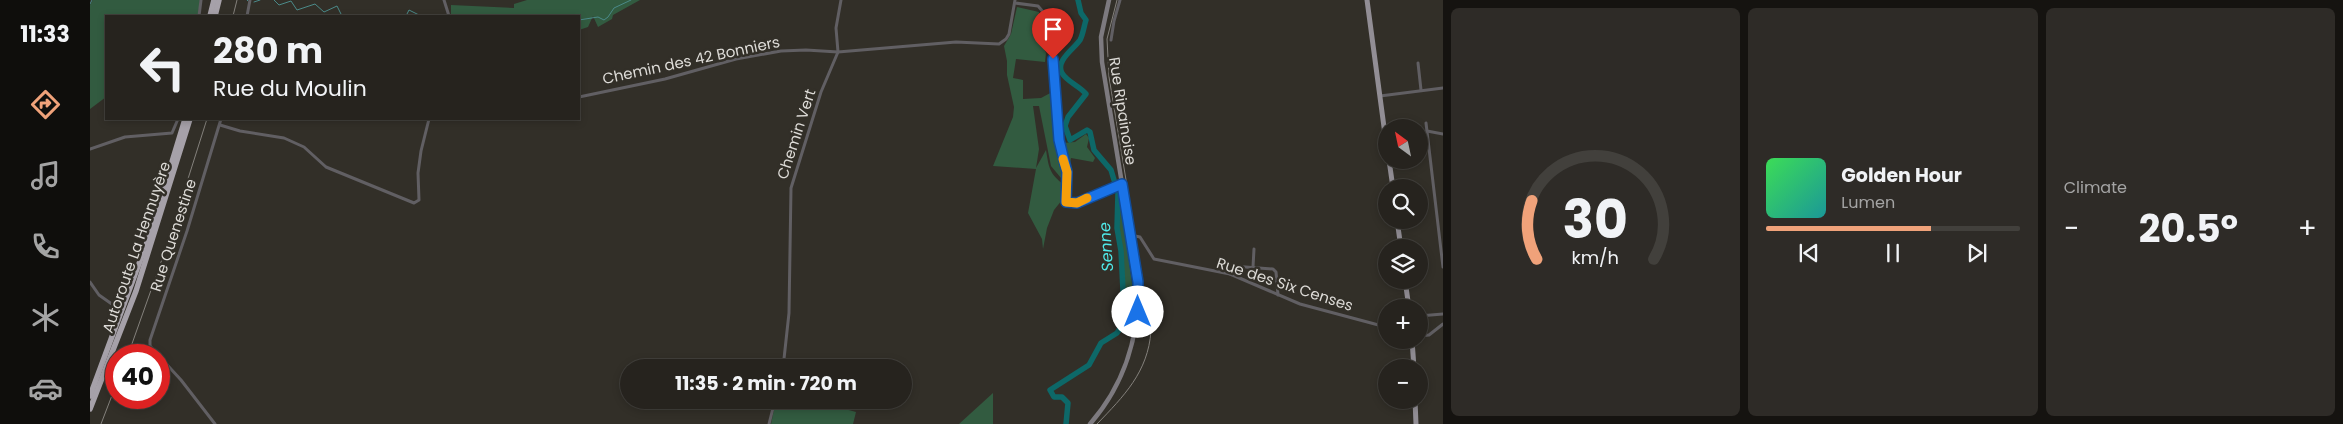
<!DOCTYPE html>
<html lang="en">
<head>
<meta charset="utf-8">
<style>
  body { margin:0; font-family:Poppins,sans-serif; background:#2e2b27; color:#f1f3f6; height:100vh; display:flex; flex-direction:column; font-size:19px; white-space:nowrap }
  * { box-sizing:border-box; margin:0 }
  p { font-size:16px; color:#a4a4a4 }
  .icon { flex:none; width:28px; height:28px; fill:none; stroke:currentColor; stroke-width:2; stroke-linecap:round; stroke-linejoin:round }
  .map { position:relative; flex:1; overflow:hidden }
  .drawer { display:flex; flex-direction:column; gap:8px; padding:8px; background:#151310; width:900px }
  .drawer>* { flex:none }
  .banner { position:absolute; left:15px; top:15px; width:475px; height:105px; border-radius:0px; box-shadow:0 2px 8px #0003,0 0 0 1px #42403c; background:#26231e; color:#f1f3f6; overflow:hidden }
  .needle { width:32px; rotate:327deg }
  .controls { position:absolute; left:1288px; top:119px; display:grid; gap:10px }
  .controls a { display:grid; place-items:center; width:50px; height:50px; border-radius:50%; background:#26231e; box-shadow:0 2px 8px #0003,0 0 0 1px #42403c; font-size:25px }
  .speed { position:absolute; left:15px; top:344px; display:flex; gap:10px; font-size:25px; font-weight:700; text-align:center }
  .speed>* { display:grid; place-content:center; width:65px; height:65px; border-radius:50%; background:#26231e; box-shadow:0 2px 8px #0003,0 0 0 1px #42403c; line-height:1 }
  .speed .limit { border:8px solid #d22; background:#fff; color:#111 }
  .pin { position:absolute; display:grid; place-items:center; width:42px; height:42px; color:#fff; margin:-51px -21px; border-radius:50% 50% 50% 0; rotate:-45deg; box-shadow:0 0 5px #0007 }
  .pin .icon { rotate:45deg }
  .me { position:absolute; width:55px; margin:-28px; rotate:0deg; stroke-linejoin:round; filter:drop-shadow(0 0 4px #0008) }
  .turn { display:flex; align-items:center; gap:18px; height:105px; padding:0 25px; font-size:22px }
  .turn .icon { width:65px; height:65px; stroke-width:2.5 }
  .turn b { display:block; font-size:35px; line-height:42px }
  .big { font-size:38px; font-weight:700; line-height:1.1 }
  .drawer .tile { flex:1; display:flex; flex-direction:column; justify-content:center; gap:8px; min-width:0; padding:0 18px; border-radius:8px; background:#2e2b27 }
  .drawer .dial { align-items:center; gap:0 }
  .dial svg { height:130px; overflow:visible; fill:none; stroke:#42403c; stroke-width:7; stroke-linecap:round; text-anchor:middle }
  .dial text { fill:#f1f3f6; stroke:none }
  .song { display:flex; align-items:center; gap:15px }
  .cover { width:60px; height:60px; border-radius:8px; background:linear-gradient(135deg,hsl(130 70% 55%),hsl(180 70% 35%)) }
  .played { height:5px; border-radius:2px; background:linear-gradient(90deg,#f0a27a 65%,#42403c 65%) }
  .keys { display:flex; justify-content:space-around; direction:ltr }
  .heat { display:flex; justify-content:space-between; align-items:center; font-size:28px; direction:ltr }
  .drawer .tiles { flex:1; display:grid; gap:8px; grid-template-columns:repeat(3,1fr) }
  .trip { position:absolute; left:530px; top:359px; width:292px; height:50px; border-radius:25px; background:#26231e; box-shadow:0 2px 8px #0003,0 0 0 1px #42403c; font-weight:700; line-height:50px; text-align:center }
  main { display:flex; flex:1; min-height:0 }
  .tabs { display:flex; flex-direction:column; width:90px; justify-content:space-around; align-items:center; background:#0f0e0c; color:#a4a4a4 }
  .tabs .icon { width:35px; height:35px }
  .tabs .on { color:#f0a27a }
  .tabs b { font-size:22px; color:#f1f3f6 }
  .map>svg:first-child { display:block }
  .green { fill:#325b40 }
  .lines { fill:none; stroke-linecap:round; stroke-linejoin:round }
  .stream { stroke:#4b8a89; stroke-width:1 }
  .river { stroke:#0d6868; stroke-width:5.5 }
  .street { stroke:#615f63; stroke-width:3 }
  .secondary { stroke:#7d7a7f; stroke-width:4.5 }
  .primary { stroke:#928e95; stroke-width:5 }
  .highway { stroke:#a6a1a9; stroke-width:5.5 }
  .rail { stroke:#84817c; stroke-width:1 }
  .route-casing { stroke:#114b97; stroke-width:12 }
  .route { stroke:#1a73e8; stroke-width:9 }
  .slow { stroke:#f59e0b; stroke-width:9 }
  .labels { text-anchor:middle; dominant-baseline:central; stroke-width:5; stroke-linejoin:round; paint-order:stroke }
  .street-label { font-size:15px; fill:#dddbd7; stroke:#322f28 }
  .water-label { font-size:16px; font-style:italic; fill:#4fe8e8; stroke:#322f28 }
</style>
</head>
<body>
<main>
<nav class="tabs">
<b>11:33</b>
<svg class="icon on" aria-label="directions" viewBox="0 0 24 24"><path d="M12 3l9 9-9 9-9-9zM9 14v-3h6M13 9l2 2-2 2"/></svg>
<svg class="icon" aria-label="music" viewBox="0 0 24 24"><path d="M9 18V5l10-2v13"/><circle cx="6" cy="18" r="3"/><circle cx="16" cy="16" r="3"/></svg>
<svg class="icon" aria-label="phone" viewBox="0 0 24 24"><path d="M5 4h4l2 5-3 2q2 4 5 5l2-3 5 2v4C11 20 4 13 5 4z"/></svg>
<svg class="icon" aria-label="climate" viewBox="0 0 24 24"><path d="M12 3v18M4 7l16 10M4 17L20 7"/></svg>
<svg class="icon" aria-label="car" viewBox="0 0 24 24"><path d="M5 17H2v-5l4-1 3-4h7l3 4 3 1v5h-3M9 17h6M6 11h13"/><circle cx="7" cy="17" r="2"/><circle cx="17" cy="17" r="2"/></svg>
</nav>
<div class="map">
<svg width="1353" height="424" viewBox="0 0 1353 424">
  <rect width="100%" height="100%" fill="#322f28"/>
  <g class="green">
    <path d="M3,0H110L108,16H16V97L0,109V5Z"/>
    <path d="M437,0H550L523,15L522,19L508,27L503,16L498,27L489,30V16H361V5L424,8V4Z"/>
    <path d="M927,7L949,12L950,41L956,53L955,62L926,59L923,78L933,80V99L951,98L964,91L968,147L974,166L975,177L971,178L961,166L949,106H943L949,149L946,168L956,150C959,168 959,173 974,185L972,200L964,210L957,228L953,249L952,239L938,213L946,169L903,166L923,117L924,107L917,75V61L914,46L921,34Z"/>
    <path d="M996,134L999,138L997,147L1005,158L1003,162L981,158L979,169L972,143L985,142Z"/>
    <path d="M1031,203L1044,298L1035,300L1028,228Z"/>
    <path d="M903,393V424H869Z"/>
    <path d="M686,400H756L755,409L766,412L763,424H681Z"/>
  </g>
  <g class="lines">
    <g class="stream">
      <path d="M157,0L158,1"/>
      <path d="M184,0L189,5L201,1L207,10L225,4L234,12L247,6L252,16"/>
      <path d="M164,2L170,0"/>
      <path d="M0,4L2,0"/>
      <path d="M265,16H266"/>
      <path d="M316,16L319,10L331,16"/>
      <path d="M489,20L508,17L514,20L518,17L524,8L541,0"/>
    </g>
    <path class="river" d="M976,424L978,403L972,397H964L960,390L999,365L1011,343L1027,333L1031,327V317L1034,310L1031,251L1027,228L1028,193L1021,170L1004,150L1000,132L997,130L980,140L975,126L978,117L996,94C990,86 977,82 972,73C965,61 984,49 990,40C993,35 994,26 996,20L991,13L988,0"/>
    <g class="street">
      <path d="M354,0L359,16"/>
      <path d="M925,3L948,6L954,13L955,27L963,55V75L965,86L969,141L977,172L976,203H987L1032,184"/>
      <path d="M109,16L111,0"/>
      <path d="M157,16L160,0"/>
      <path d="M1021,40L1024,21L1030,0"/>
      <path d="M1328,63L1331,90"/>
      <path d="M1290,96L1353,88"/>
      <path d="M489,97L575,79L646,59L691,51L716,50L748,52L866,42L909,44L916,39L919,34L925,0"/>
      <path d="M1336,123L1353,267"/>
      <path d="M130,125L150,131L194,138L214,147L236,167L324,203L329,200L328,173L331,151L339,119"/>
      <path d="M1337,131L1353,134"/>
      <path d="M0,149L35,137L82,133L88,119"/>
      <path d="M1040,235L1050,237L1064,259L1140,274L1210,304L1296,327"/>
      <path d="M1163,267L1164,249"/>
      <path d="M1140,274L1142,266L1183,269L1186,272L1188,295"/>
      <path d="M0,282L9,295L26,307"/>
      <path d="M1329,316L1353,314"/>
      <path d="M1329,336L1339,335L1353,324"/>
      <path d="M68,355L60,346V340L97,231L131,119"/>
      <path d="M69,356L91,380L125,424"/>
      <path d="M693,368L699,313L701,188L731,92L748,52L746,28L751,0"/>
      <path d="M679,424L685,400"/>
    </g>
    <path class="secondary" d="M1000,424C1035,384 1050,334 1048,281L1012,62L1011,37L1019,0"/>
    <g class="primary">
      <path d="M1277,0L1296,142"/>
      <path d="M1299,160L1303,188"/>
      <path d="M1307,220L1311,248"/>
      <path d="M1315,280L1319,308"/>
      <path d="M1322,340L1324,368"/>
      <path d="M1325,400L1326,424"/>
    </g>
    <g class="highway">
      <path d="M120,16L124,0"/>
      <path d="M125,16L129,0"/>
      <path d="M0,396L60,234L95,119"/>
      <path d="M0,409L46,291L100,119"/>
    </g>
    <g class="rail">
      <path d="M143,16L147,0"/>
      <path d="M38,355L76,248L117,119"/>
      <path d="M11,424L26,385"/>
      <path d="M1007,424C1034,396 1058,372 1061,331L1019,77L1017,39L1027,0"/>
    </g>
  </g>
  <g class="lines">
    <g class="route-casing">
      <path id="route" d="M963,59L969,140L977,172L976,202L987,203L1032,184L1048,282V312"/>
    </g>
    <use href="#route" class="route"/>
    <path class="slow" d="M973,159L977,172L976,202L987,203L997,198"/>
  </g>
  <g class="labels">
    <g class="street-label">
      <text transform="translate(601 60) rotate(-12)">Chemin des 42 Bonniers</text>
      <text transform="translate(1033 111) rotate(81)">Rue Ripainoise</text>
      <text transform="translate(706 134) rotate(-72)">Chemin Vert</text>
      <text transform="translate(83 235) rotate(-72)">Rue Quenestine</text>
      <text transform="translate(46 247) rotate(-71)">Autoroute La Hennuyère</text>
      <text transform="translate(1195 284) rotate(18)">Rue des Six Censes</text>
    </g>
    <g class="water-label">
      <text transform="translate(1016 247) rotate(-94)">Senne</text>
    </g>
  </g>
</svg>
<div class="controls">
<a><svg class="needle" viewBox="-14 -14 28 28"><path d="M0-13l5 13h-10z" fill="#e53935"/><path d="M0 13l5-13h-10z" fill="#a4a4a4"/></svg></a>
<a><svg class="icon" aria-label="search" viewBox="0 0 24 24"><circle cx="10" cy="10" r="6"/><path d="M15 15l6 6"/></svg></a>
<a><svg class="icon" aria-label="layers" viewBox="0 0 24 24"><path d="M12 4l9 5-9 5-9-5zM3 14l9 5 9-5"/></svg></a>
<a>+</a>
<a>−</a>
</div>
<div class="speed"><div class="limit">40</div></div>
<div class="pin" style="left:963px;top:59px;background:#d93025"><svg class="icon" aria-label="arrive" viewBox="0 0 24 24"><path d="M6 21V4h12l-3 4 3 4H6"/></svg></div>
<svg class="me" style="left:1048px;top:312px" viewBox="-20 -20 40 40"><circle r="19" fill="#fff"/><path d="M0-13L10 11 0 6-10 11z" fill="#1a73e8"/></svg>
<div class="trip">11:35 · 2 min · 720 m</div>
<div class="banner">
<div class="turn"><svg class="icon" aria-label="left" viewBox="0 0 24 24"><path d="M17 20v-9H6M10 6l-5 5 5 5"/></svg><div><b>280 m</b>Rue du Moulin</div></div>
</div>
</div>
<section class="drawer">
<div class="tiles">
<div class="tile dial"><svg viewBox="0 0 100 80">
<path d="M14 69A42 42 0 1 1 86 69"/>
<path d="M14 69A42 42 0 0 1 11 33" stroke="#f0a27a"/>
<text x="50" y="56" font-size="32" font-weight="700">30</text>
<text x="50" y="72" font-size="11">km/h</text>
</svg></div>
<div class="tile">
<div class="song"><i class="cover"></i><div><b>Golden Hour</b><p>Lumen</p></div></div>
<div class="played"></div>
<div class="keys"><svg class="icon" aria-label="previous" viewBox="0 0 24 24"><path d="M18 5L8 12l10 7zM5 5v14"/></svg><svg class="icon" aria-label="pause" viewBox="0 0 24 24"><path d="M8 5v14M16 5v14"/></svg><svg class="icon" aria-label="next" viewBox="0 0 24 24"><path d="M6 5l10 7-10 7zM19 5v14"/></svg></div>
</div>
<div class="tile"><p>Climate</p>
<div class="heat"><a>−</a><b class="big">20.5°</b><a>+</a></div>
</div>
</div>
</section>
</main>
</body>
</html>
